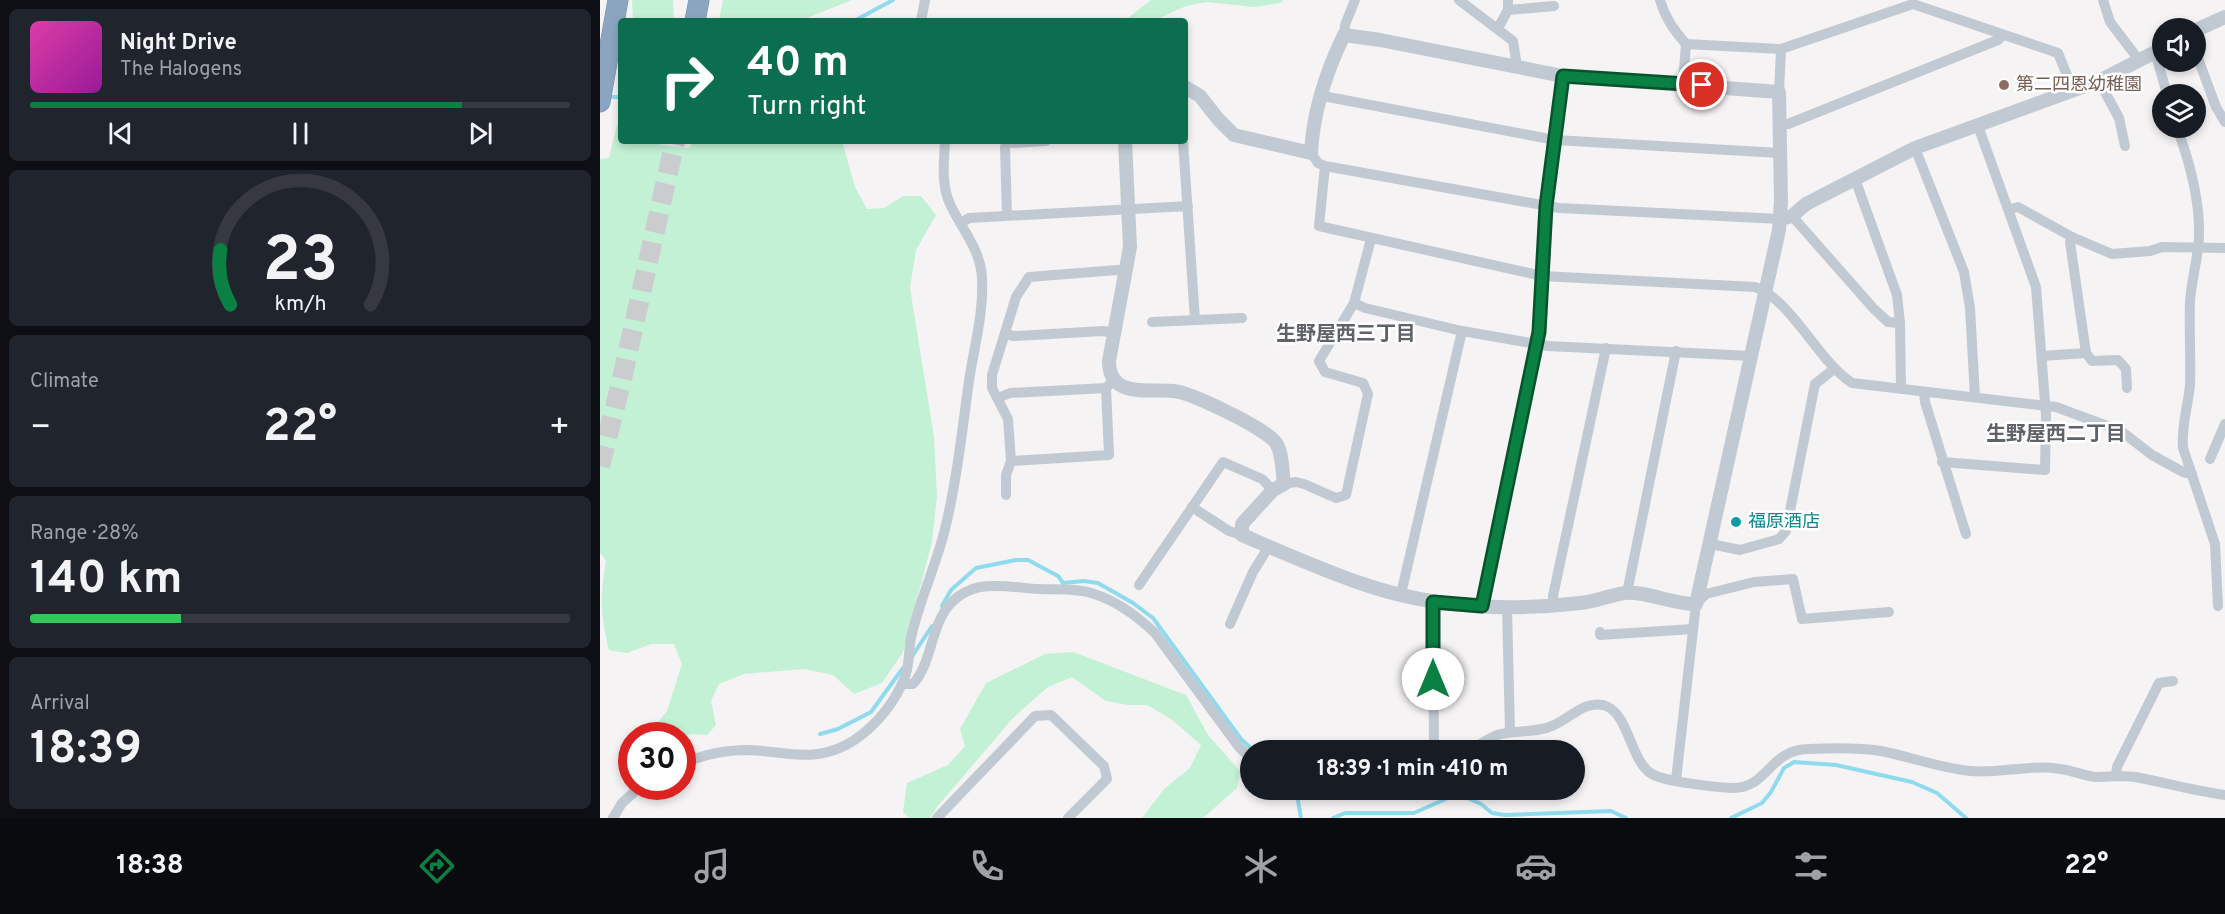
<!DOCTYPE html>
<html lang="en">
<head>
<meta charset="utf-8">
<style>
  body { margin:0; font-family:Overpass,"Noto Sans JP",sans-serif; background:#20242c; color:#f1f3f6; height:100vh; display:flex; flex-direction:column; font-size:22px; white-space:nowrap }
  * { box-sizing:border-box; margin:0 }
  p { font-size:20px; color:#9ea1a6 }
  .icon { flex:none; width:33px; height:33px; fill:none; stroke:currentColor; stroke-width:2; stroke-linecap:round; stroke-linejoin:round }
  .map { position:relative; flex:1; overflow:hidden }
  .drawer { display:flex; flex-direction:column; gap:9px; padding:9px; background:#0d0f14; width:600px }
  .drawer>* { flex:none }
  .hud { position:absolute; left:18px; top:18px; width:570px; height:126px; border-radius:6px; box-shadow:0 3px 9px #0003; background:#0b6e4f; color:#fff; overflow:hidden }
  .controls { position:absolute; left:1552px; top:18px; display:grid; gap:12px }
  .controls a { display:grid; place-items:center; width:54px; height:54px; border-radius:50%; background:#171b24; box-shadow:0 3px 9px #0003; font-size:30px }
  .speed { position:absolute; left:18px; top:722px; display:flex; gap:12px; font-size:30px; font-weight:700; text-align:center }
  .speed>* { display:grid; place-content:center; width:78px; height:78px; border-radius:50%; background:#171b24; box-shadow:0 3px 9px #0003; line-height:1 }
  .speed .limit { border:9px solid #d22; background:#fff; color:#111 }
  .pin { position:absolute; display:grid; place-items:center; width:51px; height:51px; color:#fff; margin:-26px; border:3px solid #fff; border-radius:50%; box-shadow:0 2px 6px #0007 }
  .me { position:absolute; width:66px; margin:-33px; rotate:0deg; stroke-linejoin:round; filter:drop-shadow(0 0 4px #0008) }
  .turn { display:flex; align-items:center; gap:21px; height:126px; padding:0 30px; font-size:27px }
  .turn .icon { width:78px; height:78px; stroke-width:2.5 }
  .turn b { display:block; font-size:42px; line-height:51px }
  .big { font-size:45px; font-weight:700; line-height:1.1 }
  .drawer .widget { flex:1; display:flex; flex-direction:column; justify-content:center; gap:9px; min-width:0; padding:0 21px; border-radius:9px; background:#20242c }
  .drawer .dial { align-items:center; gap:0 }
  .dial svg { height:156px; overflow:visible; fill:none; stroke:#363941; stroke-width:7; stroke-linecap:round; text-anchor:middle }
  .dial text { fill:#f1f3f6; stroke:none }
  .song { display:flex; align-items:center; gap:18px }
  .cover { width:72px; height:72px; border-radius:9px; background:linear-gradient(135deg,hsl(320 70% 55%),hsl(300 70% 35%)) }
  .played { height:6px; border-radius:3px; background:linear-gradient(90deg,#0b8043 80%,#363941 80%) }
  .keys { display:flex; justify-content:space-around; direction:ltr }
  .heat { display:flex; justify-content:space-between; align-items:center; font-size:33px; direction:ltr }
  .charge { height:9px; border-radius:4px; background:linear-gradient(90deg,#34c759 28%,#363941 0) }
  .trip { position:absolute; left:640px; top:740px; width:345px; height:60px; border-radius:30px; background:#171b24; box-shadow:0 3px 9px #0003; font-weight:700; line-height:60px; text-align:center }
  .menu { display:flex; height:96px; justify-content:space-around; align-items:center; background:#090b0e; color:#9ea1a6 }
  .menu .icon { width:42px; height:42px }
  .menu .selected { color:#0b8043 }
  .menu b { font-size:27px; color:#f1f3f6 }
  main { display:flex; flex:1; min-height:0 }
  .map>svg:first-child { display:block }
  .green { fill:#c3f1d5 }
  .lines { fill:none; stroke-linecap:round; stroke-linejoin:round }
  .stream { stroke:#90daee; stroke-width:4 }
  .motorway-tunnel { stroke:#caccce; stroke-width:20; stroke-dasharray:20 10; stroke-linecap:butt }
  .motorway-casing { stroke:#7690ad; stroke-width:21 }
  .minor { stroke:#c1cad2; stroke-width:10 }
  .tertiary { stroke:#c1cad2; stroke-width:14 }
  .motorway { stroke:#8ba5c1; stroke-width:20 }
  .route-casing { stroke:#07532c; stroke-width:15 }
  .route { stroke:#0b8043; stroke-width:10 }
  .education-dot { fill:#8d6e63; stroke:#fff; stroke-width:2 }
  .culture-dot { fill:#0f9aa8; stroke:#fff; stroke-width:2 }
  .labels { text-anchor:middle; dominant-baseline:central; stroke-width:5; stroke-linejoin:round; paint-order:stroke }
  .education-label { font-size:18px; fill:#785e54; stroke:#fff; text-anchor:start }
  .culture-label { font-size:18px; fill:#0d838f; stroke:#fff; text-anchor:start }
  .neighbourhood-label { font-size:20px; font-weight:bold; fill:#5f6368; stroke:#fff }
</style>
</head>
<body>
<main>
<section class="drawer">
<div class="widget">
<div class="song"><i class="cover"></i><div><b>Night Drive</b><p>The Halogens</p></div></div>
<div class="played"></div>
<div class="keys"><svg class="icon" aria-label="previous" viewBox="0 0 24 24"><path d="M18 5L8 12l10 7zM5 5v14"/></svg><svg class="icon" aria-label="pause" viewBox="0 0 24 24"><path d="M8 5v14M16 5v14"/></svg><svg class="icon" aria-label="next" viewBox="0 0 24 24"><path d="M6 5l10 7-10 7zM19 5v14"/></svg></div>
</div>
<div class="widget dial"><svg viewBox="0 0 100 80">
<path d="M14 69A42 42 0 1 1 86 69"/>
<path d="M14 69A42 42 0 0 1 9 41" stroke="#0b8043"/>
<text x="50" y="56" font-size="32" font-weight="700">23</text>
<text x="50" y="72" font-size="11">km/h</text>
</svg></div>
<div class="widget"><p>Climate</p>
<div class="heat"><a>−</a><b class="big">22°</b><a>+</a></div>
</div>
<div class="widget"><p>Range · 28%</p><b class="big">140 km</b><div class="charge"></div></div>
<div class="widget"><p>Arrival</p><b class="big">18:39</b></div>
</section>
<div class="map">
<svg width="1625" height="818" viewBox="0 0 1625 818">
  <rect width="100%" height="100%" fill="#f5f3f3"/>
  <g class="green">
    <path d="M32,0H73L74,21H33Z"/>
    <path d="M123,0H252L199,21H119Z"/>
    <path d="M551,0H683L680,3L654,7L606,2L586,6L553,21H524Z"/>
    <path d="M21,122V141H60L61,145L89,148L93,141H242L255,187L267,209L284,208L303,196H321L336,215L316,250L310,288L334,437L337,496L332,542L303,652L282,683L254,694L233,675L204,669L144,674L119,684L111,701L116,725L107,735L89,734L83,741L82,735H47L67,711L82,664L74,644H51L27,653L9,650C0,613 0,599 6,561L0,553V159L9,158L17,125Z"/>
    <path d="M473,652L586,695L608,735L640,771L637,788L603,818H542L564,789L590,768L601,745L571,719L547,705H528L506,701L472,677L448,687L413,718L337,807L330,818H309L303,812L307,783L348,765L365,746L360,729L386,683L445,654Z"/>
  </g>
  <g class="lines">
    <g class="stream">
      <path d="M254,21L293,0"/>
      <path d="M7,97H21"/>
      <path d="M342,606L351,590L376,568L416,560H428L458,576L463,583L484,581L498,583L533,603L553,618L641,739L653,750"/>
      <path d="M311,658L332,626"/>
      <path d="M220,734L238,729L271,712L303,668"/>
      <path d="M696,789L701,818"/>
      <path d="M733,818L745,813H814L850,797L863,796L881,804L892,813L905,815L1011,811L1026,818"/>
      <path d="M1131,818L1162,803L1171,792L1184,768L1194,762L1236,765L1312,782L1337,793L1366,818"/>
    </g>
    <path class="motorway-tunnel" d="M0,466L21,383L75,141"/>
    <g class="motorway-casing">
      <g id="motorway">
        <path d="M95,21L99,0"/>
        <path d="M0,102L18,0"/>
      </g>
    </g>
    <g class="minor">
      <path d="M859,0L913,41L916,60L915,67"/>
      <path d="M1060,0C1065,18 1074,30 1086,44L1181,49L1179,92"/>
      <path d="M1503,0L1510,22L1539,60"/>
      <path d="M908,10L954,6"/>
      <path d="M321,21L325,0"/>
      <path d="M898,28L908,10V0"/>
      <path d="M744,35L745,25L755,0"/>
      <path d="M1181,49L1313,4L1458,53L1473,90"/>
      <path d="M1555,52L1567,94"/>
      <path d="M1596,53L1616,107L1625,122"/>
      <path d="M1499,81L1519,118L1525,146"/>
      <path d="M1083,84L1086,44"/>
      <path d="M723,96L955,140L1180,153"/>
      <path d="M1179,125L1188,124L1398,40L1403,35"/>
      <path d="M1577,128C1590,162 1603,211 1598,248C1596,266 1591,284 1590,302C1589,330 1591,357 1590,385C1588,406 1581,427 1583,448L1615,544L1618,606"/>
      <path d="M583,141L595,320"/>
      <path d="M1315,148L1364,272L1370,308L1375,397"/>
      <path d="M711,153L718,163L725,166L959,208L1181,219"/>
      <path d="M725,166L719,226L942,276L1155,287C1192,300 1217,360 1252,383L1456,407L1521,431L1552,455L1583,472L1592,474"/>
      <path d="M1255,179L1297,295L1300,323L1301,389"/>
      <path d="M1410,209L1418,207L1472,237L1512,254L1550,251L1562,247L1625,248"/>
      <path d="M407,215L405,147L407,141L413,143L446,141"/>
      <path d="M1192,216L1274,309L1288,322L1300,323"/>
      <path d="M361,223L369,218L588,206"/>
      <path d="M754,303L765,308L862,331L948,346L1151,356"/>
      <path d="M552,322L642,318"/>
      <path d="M405,334L414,336L503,331L514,333"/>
      <path d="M1486,353L1492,361L1518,360L1526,369L1527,388"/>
      <path d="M1442,356L1486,353L1470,242L1472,237"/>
      <path d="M506,388L509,455L411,461L408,419L392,388V375L416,297L429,277L517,270L526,272"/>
      <path d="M1324,392L1325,402L1366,534"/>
      <path d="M398,398L410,393L506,388L509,385"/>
      <path d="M1610,459L1625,424"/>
      <path d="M1342,462L1445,470L1446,415L1436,287L1378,126"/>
      <path d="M684,484L696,482L704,484L736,498L746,495L768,394L763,383L725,372L719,361L754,303L771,239"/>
      <path d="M406,495V475L411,461"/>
      <path d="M592,507L629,531L642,535"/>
      <path d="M1111,544L1140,550L1179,539L1186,531L1215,384L1234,369"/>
      <path d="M539,585L623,462L662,479L673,490"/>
      <path d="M1027,593L1076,351"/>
      <path d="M801,594L862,331"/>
      <path d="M833,602L834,750"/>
      <path d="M953,605V596L1006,348"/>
      <path d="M882,606L939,331L946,206L963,76"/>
      <path d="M907,607L910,732"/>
      <path d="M630,624L653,572L669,546"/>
      <path d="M1000,632V635L1093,629"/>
      <path d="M303,684H313C333,662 330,624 352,602C359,595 370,589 380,587C399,584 420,588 439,589C457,590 477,588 494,594C517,601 537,616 555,633L639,747L651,759"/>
      <path d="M869,750C880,746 890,736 901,734C918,730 938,733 954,725C971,718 983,701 1003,705C1029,711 1030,762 1052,774C1066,782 1115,787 1132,788C1168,789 1169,749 1209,749C1230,748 1262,748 1281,751C1311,757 1340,768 1370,771C1400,774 1429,764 1460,769C1472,770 1484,776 1495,777C1509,777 1522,775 1536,777C1566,783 1595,791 1625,795"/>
      <path d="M82,764C104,754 125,750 148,750C184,751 211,763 246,745C269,733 290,709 301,686C310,670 308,654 311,638C319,601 336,566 345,529C357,480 362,431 369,381C374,347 384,313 382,278C381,250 361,228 350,204C341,185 344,161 345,141"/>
      <path d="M1516,775L1517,767L1559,683L1573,681"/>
      <path d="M1076,780L1096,604L1106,594L1154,582L1193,579L1202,619L1289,612"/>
      <path d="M13,818L22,803L41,786"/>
      <path d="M337,818L435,716L451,715L504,766L507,779L468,818"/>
    </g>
    <g class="tertiary">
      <path d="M1596,30L1625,17"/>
      <path d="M525,141L530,247L509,361C509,372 512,382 524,387C539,393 558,389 574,391C592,393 667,429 676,443C683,454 682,471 684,484L673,490L642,524V535C684,553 726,572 769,586C836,608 911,611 980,603C995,602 1010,595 1025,593C1046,591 1072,604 1096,604L1179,230L1181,201L1179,92L963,76L780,40L744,35C727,70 713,113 711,153L634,135L618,119L600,96L585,87"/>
      <path d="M1181,219L1192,216L1206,204L1315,148L1499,81L1563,48"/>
    </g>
    <use href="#motorway" class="motorway"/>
  </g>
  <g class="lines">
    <g class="route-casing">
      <path id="route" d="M833,679V602L882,606L939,332L946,206L963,76L1102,85"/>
    </g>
    <use href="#route" class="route"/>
  </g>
  <circle class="education-dot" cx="1404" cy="85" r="6"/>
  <circle class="culture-dot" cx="1136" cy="522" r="6"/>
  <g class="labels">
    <g class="education-label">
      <text x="1416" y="85">第二四恩幼稚園</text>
    </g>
    <g class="culture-label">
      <text x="1148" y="522">福原酒店</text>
    </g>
    <g class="neighbourhood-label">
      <text x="746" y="335">生野屋西三丁目</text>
      <text x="1456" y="435">生野屋西二丁目</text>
    </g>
  </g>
</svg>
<div class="controls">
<a><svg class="icon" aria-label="sound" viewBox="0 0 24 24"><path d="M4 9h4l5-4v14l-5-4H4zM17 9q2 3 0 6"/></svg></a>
<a><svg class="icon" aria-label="layers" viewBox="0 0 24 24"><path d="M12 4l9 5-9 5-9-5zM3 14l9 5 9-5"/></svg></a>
</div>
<div class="speed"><div class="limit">30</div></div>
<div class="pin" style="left:1102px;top:85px;background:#d93025"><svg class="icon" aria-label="arrive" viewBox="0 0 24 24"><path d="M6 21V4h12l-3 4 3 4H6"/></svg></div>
<svg class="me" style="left:833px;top:679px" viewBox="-20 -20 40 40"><circle r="19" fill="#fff"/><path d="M0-13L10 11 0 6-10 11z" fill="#0b8043"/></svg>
<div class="trip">18:39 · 1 min · 410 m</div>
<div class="hud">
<div class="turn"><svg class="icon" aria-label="right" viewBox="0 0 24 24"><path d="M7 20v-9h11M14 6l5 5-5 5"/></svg><div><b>40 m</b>Turn right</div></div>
</div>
</div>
</main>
<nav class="menu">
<b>18:38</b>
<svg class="icon selected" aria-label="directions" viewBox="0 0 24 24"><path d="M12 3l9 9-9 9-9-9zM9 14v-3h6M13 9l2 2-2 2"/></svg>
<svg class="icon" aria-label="music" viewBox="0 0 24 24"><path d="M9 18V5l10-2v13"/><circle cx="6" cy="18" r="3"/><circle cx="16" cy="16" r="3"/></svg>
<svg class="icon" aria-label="phone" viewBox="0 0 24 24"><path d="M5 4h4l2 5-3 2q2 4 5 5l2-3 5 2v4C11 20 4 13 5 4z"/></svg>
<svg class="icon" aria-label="climate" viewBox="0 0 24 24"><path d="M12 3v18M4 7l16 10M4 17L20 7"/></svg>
<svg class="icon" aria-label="car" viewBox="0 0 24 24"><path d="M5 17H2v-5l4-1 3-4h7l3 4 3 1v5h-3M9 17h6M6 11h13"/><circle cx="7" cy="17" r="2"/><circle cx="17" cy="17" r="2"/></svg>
<svg class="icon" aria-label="filters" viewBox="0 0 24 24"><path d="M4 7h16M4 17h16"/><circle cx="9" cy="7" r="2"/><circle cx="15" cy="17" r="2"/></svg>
<b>22°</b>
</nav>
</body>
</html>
